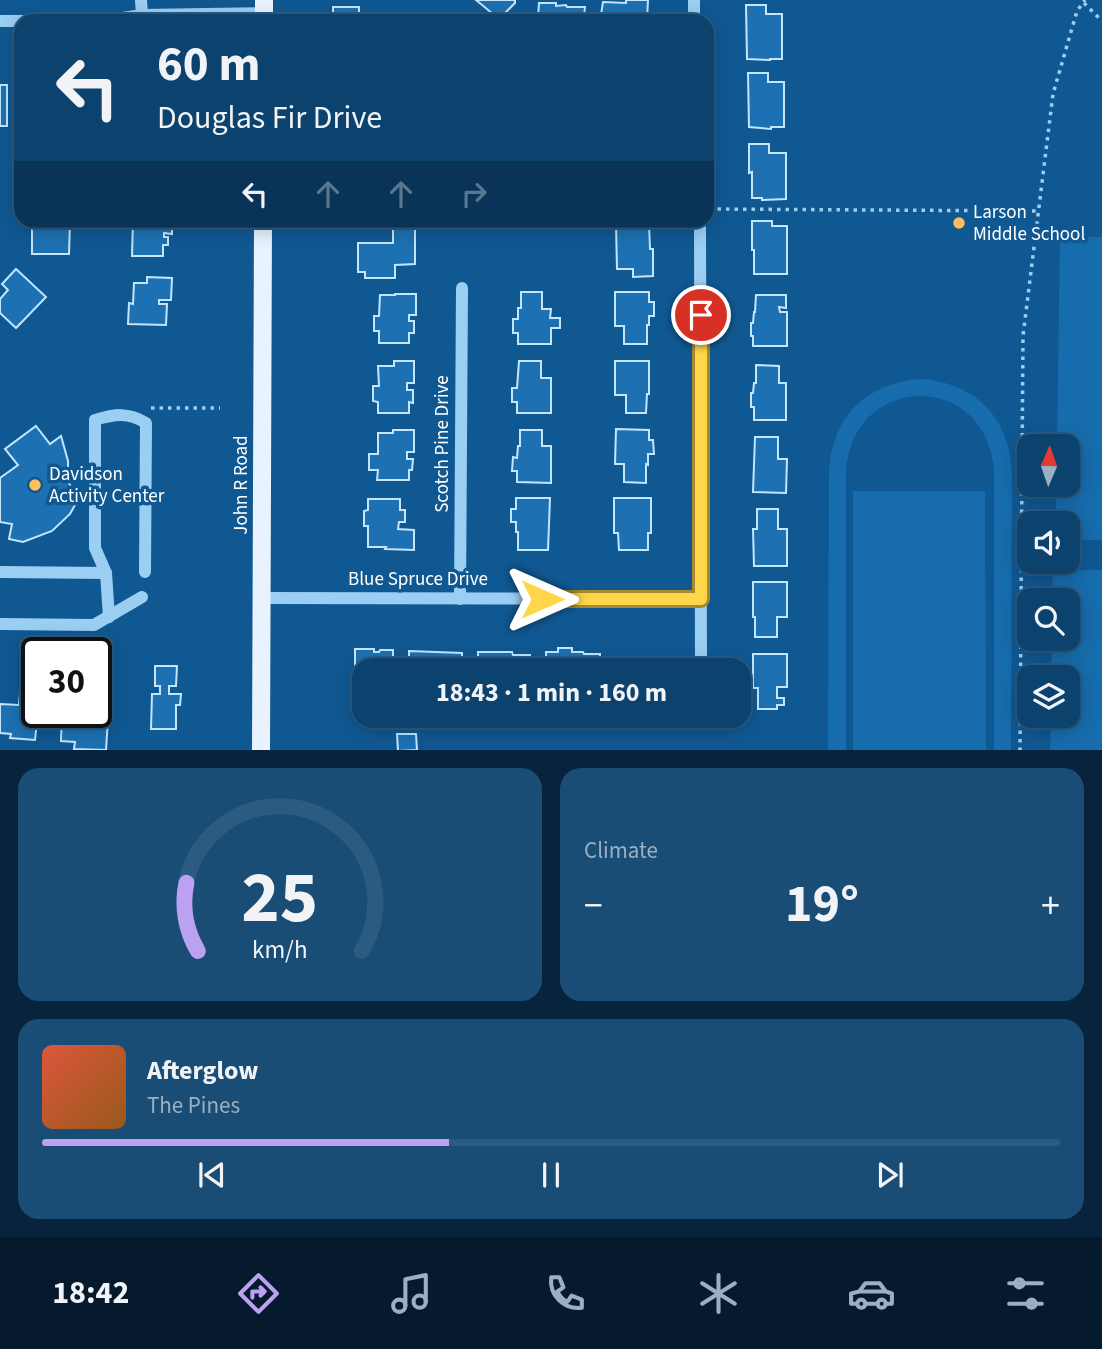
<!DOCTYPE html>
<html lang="en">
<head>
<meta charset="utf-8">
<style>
  body { margin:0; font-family:"Source Sans 3",sans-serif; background:#1a4d76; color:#f1f3f6; height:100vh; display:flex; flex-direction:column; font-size:26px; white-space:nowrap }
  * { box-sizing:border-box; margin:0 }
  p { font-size:23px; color:#9ab0c2 }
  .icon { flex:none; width:38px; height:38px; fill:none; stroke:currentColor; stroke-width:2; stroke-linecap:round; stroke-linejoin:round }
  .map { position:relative; height:750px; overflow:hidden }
  .panel { display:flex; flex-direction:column; gap:18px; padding:18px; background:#07243c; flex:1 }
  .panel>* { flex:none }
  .top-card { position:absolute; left:14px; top:14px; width:700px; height:214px; border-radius:21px; box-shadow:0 4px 18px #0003,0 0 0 2px #2c5b81; background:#0c426e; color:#f1f3f6; overflow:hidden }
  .needle { width:46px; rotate:2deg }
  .tools { position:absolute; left:1017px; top:434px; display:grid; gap:14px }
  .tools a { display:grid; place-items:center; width:63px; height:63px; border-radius:14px; background:#0c426e; box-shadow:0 4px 18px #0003,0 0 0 2px #2c5b81; font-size:35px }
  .speed { position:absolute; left:21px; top:637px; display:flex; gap:14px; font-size:35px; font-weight:700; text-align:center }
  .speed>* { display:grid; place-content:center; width:91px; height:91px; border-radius:50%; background:#0c426e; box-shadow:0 4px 18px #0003,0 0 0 2px #2c5b81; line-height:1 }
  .speed .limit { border:4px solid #111; border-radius:10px; background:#fff; color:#111 }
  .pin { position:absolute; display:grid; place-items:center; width:60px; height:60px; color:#fff; margin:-30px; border:4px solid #fff; border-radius:50%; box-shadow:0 2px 7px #0007 }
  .me { position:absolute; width:77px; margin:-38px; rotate:90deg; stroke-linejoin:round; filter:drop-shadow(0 0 5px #0008) }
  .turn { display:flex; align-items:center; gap:24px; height:147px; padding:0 28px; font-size:32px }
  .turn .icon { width:91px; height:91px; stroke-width:2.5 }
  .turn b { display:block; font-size:49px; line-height:60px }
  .lanes { display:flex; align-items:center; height:66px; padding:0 28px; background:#0003; justify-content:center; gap:35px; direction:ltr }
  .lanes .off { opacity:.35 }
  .big { font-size:52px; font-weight:700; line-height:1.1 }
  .panel .tile { flex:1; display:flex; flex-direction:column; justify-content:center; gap:10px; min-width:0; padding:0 24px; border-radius:21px; background:#1a4d76 }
  .panel .dial { align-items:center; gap:0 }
  .dial svg { height:182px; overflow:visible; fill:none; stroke:#2c5b81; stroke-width:7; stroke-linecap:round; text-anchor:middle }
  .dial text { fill:#f1f3f6; stroke:none }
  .song { display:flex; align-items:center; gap:21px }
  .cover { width:84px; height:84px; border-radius:10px; background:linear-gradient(135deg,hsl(10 70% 55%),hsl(30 70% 35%)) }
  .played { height:7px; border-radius:4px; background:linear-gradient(90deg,#bca0f2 40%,#2c5b81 40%) }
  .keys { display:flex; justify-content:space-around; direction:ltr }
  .heat { display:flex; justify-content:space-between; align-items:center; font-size:38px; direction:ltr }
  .panel .tiles { flex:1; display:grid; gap:18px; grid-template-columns:1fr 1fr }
  .tile:last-child { grid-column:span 2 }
  .trip { position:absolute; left:352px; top:658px; width:399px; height:70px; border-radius:21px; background:#0c426e; box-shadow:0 4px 18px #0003,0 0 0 2px #2c5b81; font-weight:700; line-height:70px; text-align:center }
  .tab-bar { display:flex; height:112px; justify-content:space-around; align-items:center; background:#051a2c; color:#9ab0c2 }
  .tab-bar .icon { width:49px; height:49px }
  .tab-bar .selected { color:#bca0f2 }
  .tab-bar b { font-size:32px; color:#f1f3f6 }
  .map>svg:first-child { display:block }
  .green { fill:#176cad }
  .building { fill:#1d71b2; stroke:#c3e5fe; stroke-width:2 }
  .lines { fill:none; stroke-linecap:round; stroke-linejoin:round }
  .path { stroke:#9bcef3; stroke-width:3.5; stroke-dasharray:3.5 5; stroke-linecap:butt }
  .minor { stroke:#9bcef3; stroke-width:12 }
  .major { stroke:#e8f3ff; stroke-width:18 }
  .route-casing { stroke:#a68a30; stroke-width:18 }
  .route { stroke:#ffd54a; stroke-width:12 }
  .poi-dot { fill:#ffbd5e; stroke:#105892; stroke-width:2.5 }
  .labels { text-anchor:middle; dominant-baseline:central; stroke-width:7; stroke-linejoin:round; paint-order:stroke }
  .poi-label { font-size:19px; fill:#fff; stroke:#105892; text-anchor:start }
  .street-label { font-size:19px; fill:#fff; stroke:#105892 }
</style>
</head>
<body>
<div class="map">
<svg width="1102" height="751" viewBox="0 0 1102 751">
  <rect width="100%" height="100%" fill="#105892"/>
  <g class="green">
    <path d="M1060,237H1102V540H1068V523H1056V485H1068V446H1057Z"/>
    <path d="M921,379C975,383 1008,416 1012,470L1011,750H994V470C986,371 854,372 846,470V750H828L829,470C833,416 866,383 921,379Z"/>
    <path d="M853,491H985L986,750H853Z"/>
    <path d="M1053,570H1102V750H1050L1051,716H1068V677H1051L1052,639H1068V600H1052Z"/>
  </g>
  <g class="building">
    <path d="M476,0H515V3L499,19Z"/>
    <path d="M626,0H648L647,21H600L603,2L626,3Z"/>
    <path d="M539,3H556V6L566,5L567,7H585L584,17H586V21H521V16L538,17Z"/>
    <path d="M746,5H766V14H782V59H770V60L747,59Z"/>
    <rect x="333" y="7" width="26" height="14"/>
    <path d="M748,73H768V82H784V127H771V129L749,127Z"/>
    <rect x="0" y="85" width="7" height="41"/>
    <path d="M749,144H769V153H786V199L762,200V198H752V172L749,173Z"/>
    <path d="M24,220H73L70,221L69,254H32V225H24Z"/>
    <path d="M133,220H172V234L164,233V237H168V245H163V256H132Z"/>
    <path d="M393,220H415V264L395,265V278H365V272H358V243H393Z"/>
    <path d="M752,221H772V226H787V274H754V250H752Z"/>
    <path d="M616,224H649L650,249H653V276L633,277V269H617Z"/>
    <path d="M16,269L46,297L16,328L0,313V299L8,290L2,284Z"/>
    <path d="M147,277L172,278L171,300H159V304H167L166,325L128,324L129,303L133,304L134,283H147Z"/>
    <path d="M521,292H542V309H551L550,318H560V328H551V344H518V333H513V319H518V308H521Z"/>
    <path d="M615,292H649V302H654V316H649V325H647V344H624V326H615Z"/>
    <path d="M395,294H416V315H409V321H414V333H409V343H379V331H374V316H379L380,295H395Z"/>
    <path d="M756,295H786V308L779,307L780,312H787V346H753V336H751V323H753L754,312H755Z"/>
    <path d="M394,361H414V383H407V390H413V403L409,402V413H378V402L373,401V386H379L378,366H394Z"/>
    <path d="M519,361H541V378H551V413H517V402H512V388H517Z"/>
    <path d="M615,361H649V394H647L646,413H626V395H615Z"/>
    <path d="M756,365L779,366V383H786V420H754V407H751V393H753L754,383H756Z"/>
    <path d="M36,426L50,444L61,436L68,461V481L72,489L81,494L70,514L52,531L23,542L9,539L12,524L0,522V478L18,465L5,449Z"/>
    <path d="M616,429L649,430V440H653L654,454H648V465L646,464V483L624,482V464H615Z"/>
    <path d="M393,430H414V452H407V459H413L412,470H409V480H377L378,470H369V454H378V433H393Z"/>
    <path d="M520,430H542V446H551V483L517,482V471H512L513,457L517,458L518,446H520Z"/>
    <path d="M755,437H778V459H787L786,493L753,492Z"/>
    <path d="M516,498H550L548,550H518V532H516V522H511V509H516Z"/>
    <path d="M614,498H651V533H648V550H619L618,533H614Z"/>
    <path d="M368,499H400V510H405V522H399L398,529L414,530V550L385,549L386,547H368V526H364V511L368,510Z"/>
    <path d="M757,509H778V529H787V566H754L753,529H757Z"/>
    <path d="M753,582H787V617H777V637H755V617H753Z"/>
    <path d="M558,648H572V652H583L584,654H600V670H546V652H558Z"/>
    <path d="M355,649H374V652H379L380,650H393V670H364V685H355Z"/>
    <path d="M409,651L462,653V670H409Z"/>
    <path d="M478,652H512L513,655H530V670H478Z"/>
    <path d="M753,654H787V687H777V698H784V705H777V709H758V688H753Z"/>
    <path d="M155,666H177L176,686H169V694H181L180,705H176V729H151L152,694H160V686H155Z"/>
    <path d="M20,693L37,695L38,712L35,740L10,738L11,734L0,733V704L19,705Z"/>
    <path d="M96,703H109L106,750L74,749L75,742L61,741L62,712H96Z"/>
    <path d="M397,734H416L417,750L398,751Z"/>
  </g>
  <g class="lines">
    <g class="path">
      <path d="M1084,3L1102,21"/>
      <path d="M709,209L1037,211"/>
      <path d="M151,408H220"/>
      <path d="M1020,751L1023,336L1053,94L1077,11L1085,0"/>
    </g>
    <g class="minor">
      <path d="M141,0L142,15"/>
      <path d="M694,0V21"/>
      <path d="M0,21H32"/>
      <path d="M103,21L142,15L264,13"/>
      <path d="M700,220L701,670"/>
      <path d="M0,572L106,573"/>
      <path d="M262,598L701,599"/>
      <path d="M460,599L462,288"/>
      <path d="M109,617L106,573L95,548V420C115,414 128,412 146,423L145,572"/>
      <path d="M0,624L94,625L142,597"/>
    </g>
    <g class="major">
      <path d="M264,21V0"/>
      <path d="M261,751L263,220"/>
    </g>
  </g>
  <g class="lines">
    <g class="route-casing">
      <path id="route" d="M542,599H701V315"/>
    </g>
    <use href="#route" class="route"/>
  </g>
  <g class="poi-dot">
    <circle cx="959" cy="223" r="7"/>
    <circle cx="35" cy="485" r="7"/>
  </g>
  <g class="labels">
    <g class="poi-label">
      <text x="973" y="212">Larson<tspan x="973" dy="22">Middle School</tspan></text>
      <text x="49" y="474">Davidson<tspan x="49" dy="22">Activity Center</tspan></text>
    </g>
    <g class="street-label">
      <text transform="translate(442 444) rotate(-90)">Scotch Pine Drive</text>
      <text transform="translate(241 485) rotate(-90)">John R Road</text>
      <text x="418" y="579">Blue Spruce Drive</text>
    </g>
  </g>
</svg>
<div class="tools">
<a><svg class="needle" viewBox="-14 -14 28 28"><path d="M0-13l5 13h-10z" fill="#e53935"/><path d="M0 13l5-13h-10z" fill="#9ab0c2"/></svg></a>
<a><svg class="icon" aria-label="sound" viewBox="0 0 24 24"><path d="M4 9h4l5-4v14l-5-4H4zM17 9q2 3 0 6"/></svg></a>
<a><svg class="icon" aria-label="search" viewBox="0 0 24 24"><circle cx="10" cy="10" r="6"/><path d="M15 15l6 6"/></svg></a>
<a><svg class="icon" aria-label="layers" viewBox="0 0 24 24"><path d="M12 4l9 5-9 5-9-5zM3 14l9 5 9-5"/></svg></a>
</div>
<div class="speed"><div class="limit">30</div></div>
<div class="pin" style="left:701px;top:315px;background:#d93025"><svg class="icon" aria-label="arrive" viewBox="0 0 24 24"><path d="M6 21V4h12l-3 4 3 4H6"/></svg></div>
<svg class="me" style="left:542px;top:599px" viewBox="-20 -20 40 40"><path d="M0-17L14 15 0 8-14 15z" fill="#ffd54a" stroke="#fff" stroke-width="4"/></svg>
<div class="trip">18:43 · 1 min · 160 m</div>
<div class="top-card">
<div class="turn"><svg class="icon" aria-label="left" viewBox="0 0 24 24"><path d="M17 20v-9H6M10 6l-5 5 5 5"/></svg><div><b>60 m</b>Douglas Fir Drive</div></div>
<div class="lanes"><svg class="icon" aria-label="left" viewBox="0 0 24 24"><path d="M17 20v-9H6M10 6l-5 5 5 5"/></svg><svg class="icon off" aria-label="ahead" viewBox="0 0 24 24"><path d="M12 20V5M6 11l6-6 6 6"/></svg><svg class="icon off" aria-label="ahead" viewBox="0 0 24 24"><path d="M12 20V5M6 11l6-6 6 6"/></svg><svg class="icon off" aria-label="right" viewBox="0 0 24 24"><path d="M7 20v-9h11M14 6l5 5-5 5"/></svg></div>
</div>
</div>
<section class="panel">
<div class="tiles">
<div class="tile dial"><svg viewBox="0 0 100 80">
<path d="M14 69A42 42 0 1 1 86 69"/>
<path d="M14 69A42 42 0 0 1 9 39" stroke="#bca0f2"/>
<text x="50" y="56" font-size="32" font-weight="700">25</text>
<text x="50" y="72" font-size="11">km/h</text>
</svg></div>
<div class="tile"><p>Climate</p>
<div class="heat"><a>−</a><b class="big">19°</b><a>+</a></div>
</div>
<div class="tile">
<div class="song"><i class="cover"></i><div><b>Afterglow</b><p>The Pines</p></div></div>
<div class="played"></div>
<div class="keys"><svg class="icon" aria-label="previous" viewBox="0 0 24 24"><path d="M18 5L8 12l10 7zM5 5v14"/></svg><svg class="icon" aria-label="pause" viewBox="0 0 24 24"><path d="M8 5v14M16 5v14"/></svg><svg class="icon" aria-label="next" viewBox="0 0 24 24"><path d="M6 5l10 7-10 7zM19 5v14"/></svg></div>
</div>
</div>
</section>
<nav class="tab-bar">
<b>18:42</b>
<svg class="icon selected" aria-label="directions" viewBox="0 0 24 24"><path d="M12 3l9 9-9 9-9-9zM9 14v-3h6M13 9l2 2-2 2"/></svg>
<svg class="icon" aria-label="music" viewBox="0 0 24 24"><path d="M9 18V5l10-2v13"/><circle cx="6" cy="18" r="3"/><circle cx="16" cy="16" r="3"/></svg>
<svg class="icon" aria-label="phone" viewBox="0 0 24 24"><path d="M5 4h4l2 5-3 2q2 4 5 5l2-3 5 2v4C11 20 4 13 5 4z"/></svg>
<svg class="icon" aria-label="climate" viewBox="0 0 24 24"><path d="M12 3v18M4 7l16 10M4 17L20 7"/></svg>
<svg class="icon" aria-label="car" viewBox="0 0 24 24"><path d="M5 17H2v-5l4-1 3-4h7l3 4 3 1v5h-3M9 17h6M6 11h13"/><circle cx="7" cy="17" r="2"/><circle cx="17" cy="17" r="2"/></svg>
<svg class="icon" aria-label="filters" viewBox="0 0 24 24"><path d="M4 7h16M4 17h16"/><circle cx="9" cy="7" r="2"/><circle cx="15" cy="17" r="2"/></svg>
</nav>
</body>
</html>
